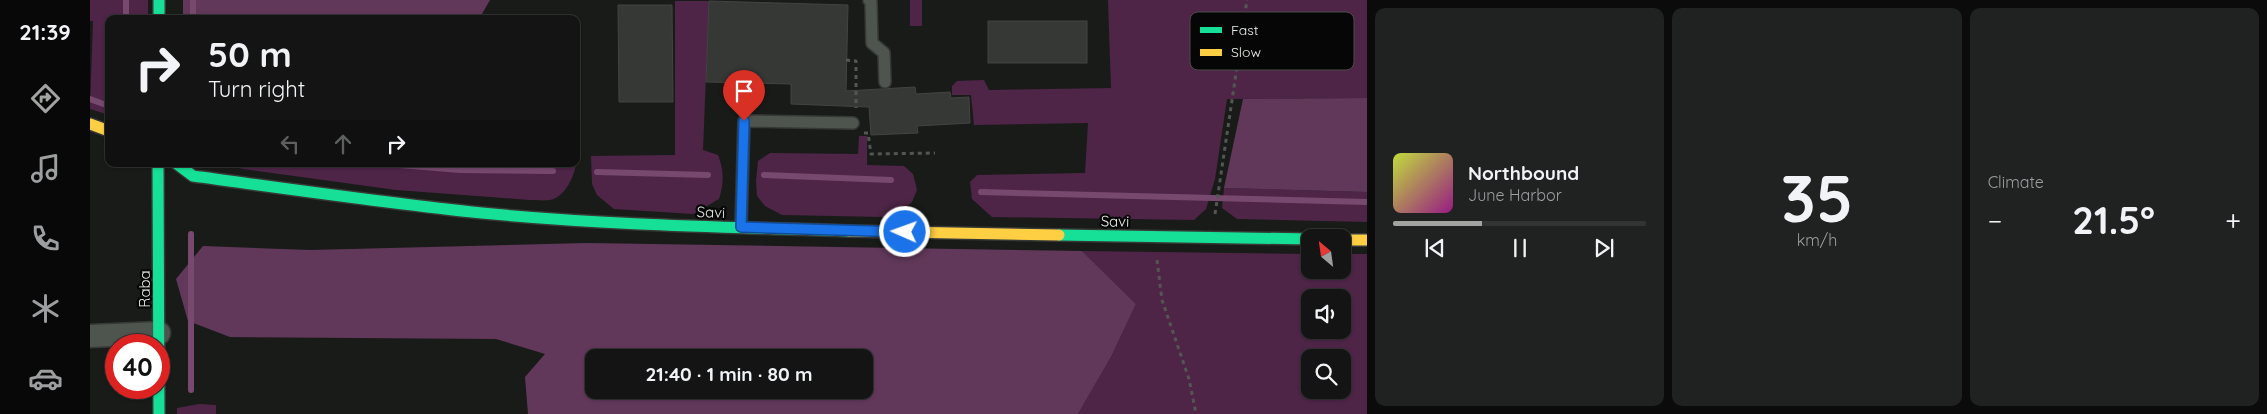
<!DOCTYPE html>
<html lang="en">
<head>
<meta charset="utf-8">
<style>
  body { margin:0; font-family:Quicksand,sans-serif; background:#202121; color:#f1f3f6; height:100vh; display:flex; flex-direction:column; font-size:19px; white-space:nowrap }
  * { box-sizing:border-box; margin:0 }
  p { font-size:16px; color:#9d9ea0 }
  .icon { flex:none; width:28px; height:28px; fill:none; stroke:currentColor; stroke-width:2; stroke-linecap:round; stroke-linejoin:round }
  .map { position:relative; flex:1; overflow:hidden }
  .details { display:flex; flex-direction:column; gap:8px; padding:8px; background:#0a0b0a; width:900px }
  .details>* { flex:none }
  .hud { position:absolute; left:15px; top:15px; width:475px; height:152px; border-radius:10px; box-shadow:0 1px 4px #0004,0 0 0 1px #323333; background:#131413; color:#f1f3f6; overflow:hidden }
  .needle { width:32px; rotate:331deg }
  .controls { position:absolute; left:1211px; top:229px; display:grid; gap:10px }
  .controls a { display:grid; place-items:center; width:50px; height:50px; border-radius:10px; background:#131413; box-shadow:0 1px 4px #0004,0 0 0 1px #323333; font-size:25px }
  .speed { position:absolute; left:15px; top:334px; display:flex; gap:10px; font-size:25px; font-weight:700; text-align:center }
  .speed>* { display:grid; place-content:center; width:65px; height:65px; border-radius:50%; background:#131413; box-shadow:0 1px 4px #0004,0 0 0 1px #323333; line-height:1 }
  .speed .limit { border:8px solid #d22; background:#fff; color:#111 }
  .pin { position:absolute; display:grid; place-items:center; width:42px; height:42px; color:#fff; margin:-51px -21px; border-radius:50% 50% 50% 0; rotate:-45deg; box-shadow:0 0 5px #0007 }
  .pin .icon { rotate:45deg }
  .me { position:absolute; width:55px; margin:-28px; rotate:272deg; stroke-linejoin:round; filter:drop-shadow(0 0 4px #0008) }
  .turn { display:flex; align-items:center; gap:18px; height:105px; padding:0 20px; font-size:22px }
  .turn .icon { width:65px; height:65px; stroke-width:2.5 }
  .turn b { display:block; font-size:35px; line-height:42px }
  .lanes { display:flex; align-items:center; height:48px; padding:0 20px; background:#0003; justify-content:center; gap:25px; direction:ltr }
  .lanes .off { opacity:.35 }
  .big { font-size:38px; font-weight:800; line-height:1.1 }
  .details .widget { flex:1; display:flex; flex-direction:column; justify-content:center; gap:8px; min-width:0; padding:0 18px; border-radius:10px; background:#202121 }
  .details .dial { align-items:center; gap:0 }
  .dial b { font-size:65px; line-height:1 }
  .song { display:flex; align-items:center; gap:15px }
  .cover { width:60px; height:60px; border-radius:8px; background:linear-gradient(135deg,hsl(70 70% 55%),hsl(310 70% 35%)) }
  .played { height:5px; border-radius:2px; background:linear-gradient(90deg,#a2a4a2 35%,#323333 35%) }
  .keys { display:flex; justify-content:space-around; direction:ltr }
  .heat { display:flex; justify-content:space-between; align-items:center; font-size:28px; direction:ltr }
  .details .tiles { flex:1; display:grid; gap:8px; grid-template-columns:repeat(3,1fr) }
  .trip { position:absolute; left:495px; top:349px; width:288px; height:50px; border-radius:10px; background:#131413; box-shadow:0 1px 4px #0004,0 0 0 1px #323333; font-weight:800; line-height:50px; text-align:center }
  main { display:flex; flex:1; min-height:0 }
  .menu { display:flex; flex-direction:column; width:90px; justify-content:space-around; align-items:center; background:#080808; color:#9d9ea0 }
  .menu .icon { width:35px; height:35px }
  .menu .current { color:#a2a4a2 }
  .menu b { font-size:22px; color:#f1f3f6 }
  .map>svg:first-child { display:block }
  .green { fill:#4e2547; fill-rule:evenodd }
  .forest { fill:#62385a; fill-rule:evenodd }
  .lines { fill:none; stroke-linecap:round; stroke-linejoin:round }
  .stream { stroke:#78496f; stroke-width:6 }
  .building { fill:#363836; stroke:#424442 }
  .lane-casing { stroke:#363936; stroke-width:14 }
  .street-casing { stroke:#363936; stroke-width:25 }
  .fast-casing { stroke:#363936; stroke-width:14 }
  .slow-casing { stroke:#363936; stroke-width:14 }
  .path { stroke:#535653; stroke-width:3; stroke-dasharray:4 4; stroke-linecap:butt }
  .lane { stroke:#4e544e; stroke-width:11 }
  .street { stroke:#4e544e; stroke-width:22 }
  .fast { stroke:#16e098; stroke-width:11 }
  .slow { stroke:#ffcf43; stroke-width:11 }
  .route-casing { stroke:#114b97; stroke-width:12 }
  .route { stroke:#1a73e8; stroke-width:9 }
  .labels { text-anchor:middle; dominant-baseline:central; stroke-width:4.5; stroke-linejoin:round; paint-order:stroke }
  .street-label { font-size:15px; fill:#ebeeeb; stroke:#050605 }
  .key { fill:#050605; stroke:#4a4c4a; stroke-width:1 }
  .key-label { font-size:14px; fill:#ebeeeb }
</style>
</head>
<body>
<main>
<nav class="menu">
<b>21:39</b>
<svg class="icon current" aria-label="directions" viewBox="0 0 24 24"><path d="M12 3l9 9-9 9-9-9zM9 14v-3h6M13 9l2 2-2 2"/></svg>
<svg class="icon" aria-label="music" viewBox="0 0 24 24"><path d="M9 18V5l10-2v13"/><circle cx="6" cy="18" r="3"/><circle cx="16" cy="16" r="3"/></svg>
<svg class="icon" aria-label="phone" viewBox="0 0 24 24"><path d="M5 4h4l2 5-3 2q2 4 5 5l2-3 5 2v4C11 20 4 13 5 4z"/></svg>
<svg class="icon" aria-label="climate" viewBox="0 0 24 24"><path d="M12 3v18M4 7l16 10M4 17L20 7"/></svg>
<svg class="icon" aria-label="car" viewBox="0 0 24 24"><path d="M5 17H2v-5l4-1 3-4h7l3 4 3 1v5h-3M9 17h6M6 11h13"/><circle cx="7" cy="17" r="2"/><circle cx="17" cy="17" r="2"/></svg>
</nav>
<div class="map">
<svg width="1277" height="414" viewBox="0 0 1277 414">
  <rect width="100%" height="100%" fill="#191b19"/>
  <g class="green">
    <path d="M0,0H58V19H19V115L0,109L3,21H0Z"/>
    <rect x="820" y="0" width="12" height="26"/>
    <path d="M1018,0H1277V98L1137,99L1125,179L1116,209L1104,220L902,217L882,199L880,182L887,175L995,173L998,123L884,125L881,95H862V86L867,81L894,80L899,90L1021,88Z"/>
    <path d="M585,1H619L613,150L628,155C634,170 634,184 629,199L603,214L524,209L507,195L502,184L501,156L585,155Z"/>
    <path d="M769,136H777V165L814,166L823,174L827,190L822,202L811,212L793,217L692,215L675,206L667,196L666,181L668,161L680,153L768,154Z"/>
    <path d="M133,164H486C484,177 475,197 460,200C453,201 446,200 440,200L306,190L153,169Z"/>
    <path d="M1134,188L1277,192V222L1147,219L1132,208Z"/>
    <path d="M992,251L1220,254V270H1252L1253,254H1277V414H988L1021,357L1046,304ZM1220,298H1252V330H1220ZM1220,358H1252V390H1220Z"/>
    <path d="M109,404L126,405V414H87V408Z"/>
  </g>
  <g class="forest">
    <path d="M93,0H400L389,19H93Z"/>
    <path d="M1277,98V192L1134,188L1153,99Z"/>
    <path d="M496,243L992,251L1046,304L1021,357L988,414H438L435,377L455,354L406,339L140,337L98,321L86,279L113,246L220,250ZM504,358H774V390H504Z"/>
  </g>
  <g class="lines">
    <g class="stream">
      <path d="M103,0V19"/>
      <path d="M36,19V0"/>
      <path d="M0,99L19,106"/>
      <path d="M297,164L370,170L463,171"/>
      <path d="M507,172L618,175"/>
      <path d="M674,175L801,180"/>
      <path d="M891,192L1277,202"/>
      <path d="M101,234V390"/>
    </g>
  </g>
  <g class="building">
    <path d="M619,1L758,5L756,91L825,87L826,94L860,92L861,98L879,97L880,123L827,126L828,133L781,135L779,107L701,104V84L616,82Z"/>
    <path d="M528,5H582L583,102H529Z"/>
    <rect x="898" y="21" width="99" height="42"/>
  </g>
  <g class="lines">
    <g class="lane-casing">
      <g id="lane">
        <path d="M779,0L781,2L782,43L794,53L795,82"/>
        <path d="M651,227L654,121L763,123"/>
      </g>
    </g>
    <g class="street-casing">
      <path id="street" d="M0,336L69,333"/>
    </g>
    <g class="fast-casing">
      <g id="fast">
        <path d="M69,0V19"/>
        <path d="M68,164L69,414"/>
        <path d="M87,164L103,176C199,189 296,203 392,213C514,225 637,227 759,231"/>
        <path d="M969,235L1220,239"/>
      </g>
    </g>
    <g class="slow-casing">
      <g id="slow">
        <path d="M0,124L19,131"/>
        <path d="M759,231L969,235"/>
        <path d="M1252,240H1277"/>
      </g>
    </g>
    <g class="path">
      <path d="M756,60L766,61V108"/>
      <path d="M774,133H778L781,154L845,153"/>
      <path d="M1125,214L1157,0"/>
      <path d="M1067,260L1072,300L1099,379L1106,414"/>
    </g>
    <use href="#lane" class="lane"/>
    <use href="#street" class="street"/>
    <use href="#fast" class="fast"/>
    <use href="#slow" class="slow"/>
  </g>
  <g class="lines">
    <g class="route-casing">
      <path id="route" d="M654,121L651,227L815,232"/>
    </g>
    <use href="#route" class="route"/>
  </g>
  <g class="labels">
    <g class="street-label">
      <text transform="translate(621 212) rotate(2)">Savi</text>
      <text transform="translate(1025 221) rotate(1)">Savi</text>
      <text transform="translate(54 289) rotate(-90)">Raba</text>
    </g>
  </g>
  <rect x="1100" y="12" width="164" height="58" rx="8" class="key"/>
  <rect x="1110" y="27" width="22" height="6" fill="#16e098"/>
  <rect x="1110" y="49" width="22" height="7" fill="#ffcf43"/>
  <g class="key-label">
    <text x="1141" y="35">Fast</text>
    <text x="1141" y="57">Slow</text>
  </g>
</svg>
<div class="controls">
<a><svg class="needle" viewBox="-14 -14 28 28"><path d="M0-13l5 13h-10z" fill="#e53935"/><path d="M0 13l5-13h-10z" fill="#9d9ea0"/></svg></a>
<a><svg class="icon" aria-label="sound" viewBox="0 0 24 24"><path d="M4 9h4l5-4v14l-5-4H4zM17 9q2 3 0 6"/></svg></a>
<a><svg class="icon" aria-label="search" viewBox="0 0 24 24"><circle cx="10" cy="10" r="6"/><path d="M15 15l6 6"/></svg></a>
</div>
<div class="speed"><div class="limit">40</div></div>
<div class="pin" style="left:654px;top:121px;background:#d93025"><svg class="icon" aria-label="arrive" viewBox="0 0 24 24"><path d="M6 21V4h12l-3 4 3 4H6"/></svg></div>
<svg class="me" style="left:815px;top:232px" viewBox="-20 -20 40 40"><circle r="17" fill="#1a73e8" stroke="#fff" stroke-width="3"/><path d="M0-11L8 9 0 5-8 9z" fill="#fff"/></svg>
<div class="trip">21:40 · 1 min · 80 m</div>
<div class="hud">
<div class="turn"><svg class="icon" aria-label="right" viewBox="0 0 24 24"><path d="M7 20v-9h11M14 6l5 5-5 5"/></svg><div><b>50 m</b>Turn right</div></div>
<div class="lanes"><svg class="icon off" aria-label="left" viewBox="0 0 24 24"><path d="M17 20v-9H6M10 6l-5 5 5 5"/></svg><svg class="icon off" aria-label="ahead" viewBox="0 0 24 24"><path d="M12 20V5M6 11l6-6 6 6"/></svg><svg class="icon" aria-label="right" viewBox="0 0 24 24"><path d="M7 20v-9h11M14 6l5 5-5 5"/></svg></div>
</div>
</div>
<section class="details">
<div class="tiles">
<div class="widget">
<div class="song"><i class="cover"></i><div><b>Northbound</b><p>June Harbor</p></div></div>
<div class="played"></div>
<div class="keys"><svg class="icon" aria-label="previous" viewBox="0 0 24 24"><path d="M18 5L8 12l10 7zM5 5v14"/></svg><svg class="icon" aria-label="pause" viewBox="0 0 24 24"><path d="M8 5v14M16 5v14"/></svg><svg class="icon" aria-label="next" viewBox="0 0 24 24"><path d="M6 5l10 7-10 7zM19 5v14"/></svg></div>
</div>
<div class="widget dial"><b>35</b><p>km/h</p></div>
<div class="widget"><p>Climate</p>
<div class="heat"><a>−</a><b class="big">21.5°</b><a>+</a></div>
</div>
</div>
</section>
</main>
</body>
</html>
